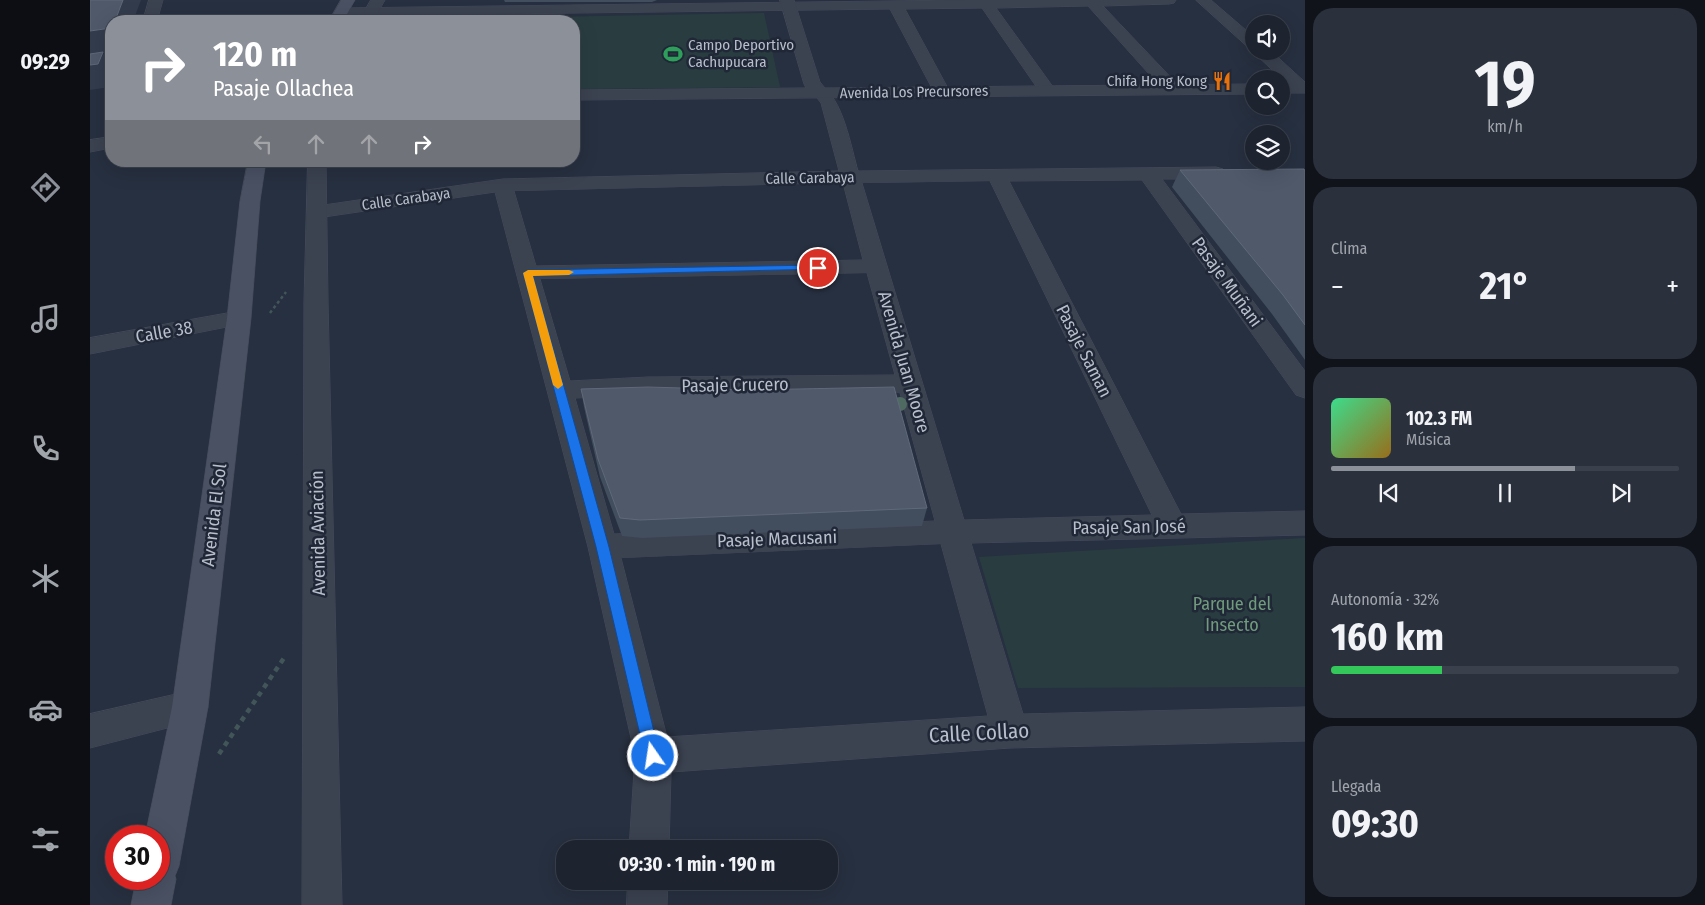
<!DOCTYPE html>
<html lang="es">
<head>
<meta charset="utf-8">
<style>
  body { margin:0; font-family:"Fira Sans Condensed",sans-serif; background:#2a303c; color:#f1f3f6; height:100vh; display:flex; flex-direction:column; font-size:19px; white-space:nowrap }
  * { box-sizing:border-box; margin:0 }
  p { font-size:16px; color:#a0a4ab }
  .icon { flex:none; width:28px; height:28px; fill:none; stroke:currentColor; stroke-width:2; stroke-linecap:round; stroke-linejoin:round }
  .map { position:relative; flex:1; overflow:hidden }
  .sheet { display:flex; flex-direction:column; gap:8px; padding:8px; background:#10141a; width:400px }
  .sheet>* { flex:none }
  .hud { position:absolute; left:15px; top:15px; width:475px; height:152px; border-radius:20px; box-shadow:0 5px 20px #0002,0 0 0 1px #3b414c; background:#8c9099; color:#fff; overflow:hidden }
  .fabs { position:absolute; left:1155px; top:15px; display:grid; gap:10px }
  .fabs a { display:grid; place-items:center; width:45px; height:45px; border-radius:50%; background:#1d2430; box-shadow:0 5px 20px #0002,0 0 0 1px #3b414c; font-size:25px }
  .speed { position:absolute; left:15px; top:825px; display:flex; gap:10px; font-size:25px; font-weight:700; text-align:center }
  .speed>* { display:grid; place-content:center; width:65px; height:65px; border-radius:50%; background:#1d2430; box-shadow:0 5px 20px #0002,0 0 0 1px #3b414c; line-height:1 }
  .speed .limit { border:8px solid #d22; background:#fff; color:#111 }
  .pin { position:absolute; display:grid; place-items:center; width:42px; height:42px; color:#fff; margin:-21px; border:2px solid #fff; border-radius:50%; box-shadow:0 1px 5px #0007 }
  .me { position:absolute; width:55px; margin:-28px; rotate:347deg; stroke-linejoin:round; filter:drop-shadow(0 0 4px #0008) }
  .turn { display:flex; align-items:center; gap:18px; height:105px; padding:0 25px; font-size:22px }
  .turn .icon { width:65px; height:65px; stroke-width:2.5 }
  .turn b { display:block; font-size:35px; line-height:42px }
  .lanes { display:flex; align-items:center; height:48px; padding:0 25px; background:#0003; justify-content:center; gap:25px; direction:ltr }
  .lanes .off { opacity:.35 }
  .big { font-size:38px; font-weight:700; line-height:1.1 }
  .sheet .widget { flex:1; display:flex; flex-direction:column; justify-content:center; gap:8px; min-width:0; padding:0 18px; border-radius:20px; background:#2a303c }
  .sheet .dial { align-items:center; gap:0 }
  .dial b { font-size:65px; line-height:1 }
  .song { display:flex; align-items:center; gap:15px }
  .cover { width:60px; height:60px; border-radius:8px; background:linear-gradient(135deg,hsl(150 70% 55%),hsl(40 70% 35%)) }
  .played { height:5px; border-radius:2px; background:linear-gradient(90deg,#8c9099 70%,#3b414c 70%) }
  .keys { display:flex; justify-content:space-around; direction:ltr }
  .heat { display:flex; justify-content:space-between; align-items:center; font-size:28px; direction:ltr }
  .charge { height:8px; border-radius:4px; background:linear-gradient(90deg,#34c759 32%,#3b414c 0) }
  .trip { position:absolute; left:466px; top:840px; width:282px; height:50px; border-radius:20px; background:#1d2430; box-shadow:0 5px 20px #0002,0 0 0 1px #3b414c; font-weight:700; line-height:50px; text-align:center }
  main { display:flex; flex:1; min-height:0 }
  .tabs { display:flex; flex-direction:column; width:90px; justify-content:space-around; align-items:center; background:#0c0e13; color:#a0a4ab }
  .tabs .icon { width:35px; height:35px }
  .tabs .selected { color:#8c9099 }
  .tabs b { font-size:22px; color:#f1f3f6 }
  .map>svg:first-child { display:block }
  .green { fill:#293d41 }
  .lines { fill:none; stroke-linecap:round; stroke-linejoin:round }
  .minor-casing { stroke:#454b5a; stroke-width:1 }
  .tertiary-casing { stroke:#454b5a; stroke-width:1 }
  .secondary-casing { stroke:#454b5a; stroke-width:1 }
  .path-far1 { stroke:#425659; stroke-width:2.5; stroke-dasharray:3 3; stroke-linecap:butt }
  .path { stroke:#425659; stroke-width:4.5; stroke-dasharray:5 5; stroke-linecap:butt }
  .minor { fill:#3b4250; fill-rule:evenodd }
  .tertiary { fill:#3b4250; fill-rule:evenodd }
  .secondary { fill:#495163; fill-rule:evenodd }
  .tree { fill:#4f6b61 }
  .wall { fill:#424d5e }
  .shaded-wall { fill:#323c4d }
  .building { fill:#4f596a; stroke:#5f6979 }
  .route { fill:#1a73e8; stroke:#114b97 }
  .slow { fill:#f59e0b }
  .labels { text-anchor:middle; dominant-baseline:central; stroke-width:5; stroke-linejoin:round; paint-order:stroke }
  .far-poi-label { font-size:15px; fill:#b8becb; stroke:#202736; text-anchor:start }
  .far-street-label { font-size:15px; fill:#b8becb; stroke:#202736 }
  .street-label { font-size:18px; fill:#b8becb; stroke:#202736 }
  .park-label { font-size:18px; fill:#709b7c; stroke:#202736 }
  .near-street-label { font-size:21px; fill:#b8becb; stroke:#202736 }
</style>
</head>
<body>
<main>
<nav class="tabs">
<b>09:29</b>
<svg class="icon selected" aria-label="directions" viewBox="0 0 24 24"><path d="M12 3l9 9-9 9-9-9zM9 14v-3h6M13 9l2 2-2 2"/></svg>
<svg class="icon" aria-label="music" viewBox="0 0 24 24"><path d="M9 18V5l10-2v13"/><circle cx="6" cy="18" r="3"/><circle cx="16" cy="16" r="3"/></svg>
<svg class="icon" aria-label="phone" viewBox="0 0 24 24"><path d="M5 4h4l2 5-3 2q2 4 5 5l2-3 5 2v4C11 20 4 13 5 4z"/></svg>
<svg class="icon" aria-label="climate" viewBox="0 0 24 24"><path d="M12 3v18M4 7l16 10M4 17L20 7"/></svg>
<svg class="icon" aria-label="car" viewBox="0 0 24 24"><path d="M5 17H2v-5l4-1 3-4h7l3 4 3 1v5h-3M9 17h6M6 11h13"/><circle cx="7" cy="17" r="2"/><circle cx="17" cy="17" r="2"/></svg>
<svg class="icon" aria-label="filters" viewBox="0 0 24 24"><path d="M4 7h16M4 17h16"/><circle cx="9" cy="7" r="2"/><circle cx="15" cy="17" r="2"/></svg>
</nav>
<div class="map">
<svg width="1215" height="905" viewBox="0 0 1215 905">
  <rect width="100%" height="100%" fill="#273040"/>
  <g class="green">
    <path d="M674,13L690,87L484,89V21H409L411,18Z"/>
    <path d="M1215,538V687L928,688L889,557Z"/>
  </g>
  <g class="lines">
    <g class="minor-casing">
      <g id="minor">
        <path d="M59,0H73L67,21H53Z"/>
        <path d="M1086,0L1084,3L1079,4L1013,6L1089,86L1091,90L1089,94H1077L998,6L906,8L966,91L964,95H952L892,8L815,9L860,92L858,96H846L844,92L800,9L252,16L247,15L245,12L247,9L252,8L874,0Z"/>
        <path d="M1106,0H1121L1164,37V50L1159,48Z"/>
        <path d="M1164,50L1181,51L1215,82V92H1206L1165,54Z"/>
        <path d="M731,88C752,93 762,151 768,171L1126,167L1133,169L1136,173L1133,177L1126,179H1072L1215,371V398L1206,395L1052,180L919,181L1091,514L1215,511V535L881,543L933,714L1215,707V741L920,748L581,772L579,849H539L545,756L498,547L405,192L227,218L220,216L217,212L220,208L227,206L413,179L749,171L731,103L723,93L725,89ZM900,181L1062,515L874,520L772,183ZM753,183L773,260L446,266L424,191ZM777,273L805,375L558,377L480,381L450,279ZM810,393L845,521L524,534L485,398L558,395ZM851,544L898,716L577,737L531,558Z"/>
        <path d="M21,137V148L0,152V140Z"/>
        <path d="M149,311L157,313L161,318L157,323L0,354V338Z"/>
        <path d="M100,691L112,695L118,707L112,719L0,748V714Z"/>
        <path d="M538,881H578L577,905H537Z"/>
      </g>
    </g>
    <g class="tertiary-casing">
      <g id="tertiary">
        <path d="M281,0H295L283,21H269Z"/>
        <path d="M690,0H704L730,82L735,88L1164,84V94L484,100V90L716,88L714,84Z"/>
        <rect x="1191" y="83" width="24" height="10"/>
        <path d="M218,161H236L238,302L252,905H212L214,302Z"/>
      </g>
    </g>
    <g class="secondary-casing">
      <g id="secondary">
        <path d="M251,0H265L253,21H239Z"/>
        <path d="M158,161H176L170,201L161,318L118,707L89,866L85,876L86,879L81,905H41L46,879H69V836H55L82,707L137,318L150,201Z"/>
      </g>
    </g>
    <path class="path-far1" d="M180,313L196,292"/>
    <path class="path" d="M129,754L194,658"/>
    <use href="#minor" class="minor"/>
    <use href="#tertiary" class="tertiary"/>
    <use href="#secondary" class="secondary"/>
  </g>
  <circle class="tree" cx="810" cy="404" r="7"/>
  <g class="wall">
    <path d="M414,0H567L562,2H415Z"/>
    <path d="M1090,170L1215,171V360L1182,314L1082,187Z"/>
    <path d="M491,389L837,508L832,526L552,538L532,536L510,477L494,407Z"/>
  </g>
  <g class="shaded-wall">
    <path d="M33,0H51L43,21H25Z"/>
    <path d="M21,28V52L13,53L21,69V84L20,87L0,90V31Z"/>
  </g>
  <g class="building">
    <path d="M0,0H33L25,21H21V28L0,31Z"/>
    <path d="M13,52L8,64L0,65V54Z"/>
    <path d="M1214,169L1215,171V325L1193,295L1090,170Z"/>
    <path d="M558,387L660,390L804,387L837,508L550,520L530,518L508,459L491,389Z"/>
  </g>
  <path class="route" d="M728,265L731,266V269L443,276L519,547L570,756L568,761L563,763L557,761L555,756L506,547L433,273L438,270Z"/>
  <path class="slow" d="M438,270H479L484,272L479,275L443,276L473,385L468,389L463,385L433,273Z"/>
  <defs>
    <g id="stadium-bare" transform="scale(1.5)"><path d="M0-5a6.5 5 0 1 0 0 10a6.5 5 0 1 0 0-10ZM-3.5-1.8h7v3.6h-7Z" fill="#2e9e5b" stroke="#202736" stroke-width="2.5" paint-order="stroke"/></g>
    <g id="restaurant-bare" transform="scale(1.5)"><path d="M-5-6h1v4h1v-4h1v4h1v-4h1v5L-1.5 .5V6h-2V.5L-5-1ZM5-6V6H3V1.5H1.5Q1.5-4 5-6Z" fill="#e8710a" stroke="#202736" stroke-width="2.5" paint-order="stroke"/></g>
  </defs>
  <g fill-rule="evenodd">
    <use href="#stadium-bare" x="583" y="54"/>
    <use href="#restaurant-bare" x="1132" y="81"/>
  </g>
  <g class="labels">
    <g class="far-poi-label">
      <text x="598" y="45">Campo Deportivo<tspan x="598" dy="17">Cachupucara</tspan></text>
      <text x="1117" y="81" text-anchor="end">Chifa Hong Kong</text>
    </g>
    <g class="far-street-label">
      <text transform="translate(824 92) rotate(-1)">Avenida Los Precursores</text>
      <text transform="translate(720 178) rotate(-1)">Calle Carabaya</text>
      <text transform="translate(316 199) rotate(-8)">Calle Carabaya</text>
    </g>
    <g class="street-label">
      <text transform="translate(1137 282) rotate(54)">Pasaje Muñani</text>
      <text transform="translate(74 332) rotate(-10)">Calle 38</text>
      <text transform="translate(994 351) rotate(63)">Pasaje Saman</text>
      <text transform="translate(814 362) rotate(74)">Avenida Juan Moore</text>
      <text transform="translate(645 385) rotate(-1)">Pasaje Crucero</text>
      <text transform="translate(124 515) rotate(-83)">Avenida El Sol</text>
      <text transform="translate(1039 527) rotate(-1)">Pasaje San José</text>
      <text transform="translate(228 533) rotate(-91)">Avenida Aviación</text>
      <text transform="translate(687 539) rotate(-2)">Pasaje Macusani</text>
    </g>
    <g class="park-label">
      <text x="1142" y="604">Parque del<tspan x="1142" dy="21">Insecto</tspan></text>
    </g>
    <g class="near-street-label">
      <text transform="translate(889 733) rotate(-3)">Calle Collao</text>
    </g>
  </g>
</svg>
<div class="fabs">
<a><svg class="icon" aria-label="sound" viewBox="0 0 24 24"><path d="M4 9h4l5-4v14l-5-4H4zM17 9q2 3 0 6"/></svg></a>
<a><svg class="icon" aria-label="search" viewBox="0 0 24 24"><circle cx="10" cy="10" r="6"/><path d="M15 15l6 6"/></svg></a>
<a><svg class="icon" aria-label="layers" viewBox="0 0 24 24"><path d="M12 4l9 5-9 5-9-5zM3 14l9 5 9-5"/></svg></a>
</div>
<div class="speed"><div class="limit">30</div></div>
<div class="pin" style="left:728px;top:268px;background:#d93025"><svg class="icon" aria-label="arrive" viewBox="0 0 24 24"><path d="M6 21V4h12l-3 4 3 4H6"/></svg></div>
<svg class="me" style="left:563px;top:756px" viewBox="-20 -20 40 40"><circle r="17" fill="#1a73e8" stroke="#fff" stroke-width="3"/><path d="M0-11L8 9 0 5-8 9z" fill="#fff"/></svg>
<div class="trip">09:30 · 1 min · 190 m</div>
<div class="hud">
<div class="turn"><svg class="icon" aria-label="right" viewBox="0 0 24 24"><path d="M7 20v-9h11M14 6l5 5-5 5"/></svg><div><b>120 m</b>Pasaje Ollachea</div></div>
<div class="lanes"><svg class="icon off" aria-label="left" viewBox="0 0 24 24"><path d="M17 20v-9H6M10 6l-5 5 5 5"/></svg><svg class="icon off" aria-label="ahead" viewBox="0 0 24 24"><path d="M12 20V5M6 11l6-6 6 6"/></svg><svg class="icon off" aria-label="ahead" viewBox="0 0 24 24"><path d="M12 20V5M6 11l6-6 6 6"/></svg><svg class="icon" aria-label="right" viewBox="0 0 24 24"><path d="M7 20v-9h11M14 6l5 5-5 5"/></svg></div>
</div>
</div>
<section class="sheet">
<div class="widget dial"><b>19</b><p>km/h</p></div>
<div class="widget"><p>Clima</p>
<div class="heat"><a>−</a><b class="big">21°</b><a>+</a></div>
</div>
<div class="widget">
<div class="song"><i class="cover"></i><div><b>102.3 FM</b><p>Música</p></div></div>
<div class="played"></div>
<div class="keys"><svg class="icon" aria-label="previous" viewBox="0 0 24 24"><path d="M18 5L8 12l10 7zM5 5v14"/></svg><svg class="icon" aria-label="pause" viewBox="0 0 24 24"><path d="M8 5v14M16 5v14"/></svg><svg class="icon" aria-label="next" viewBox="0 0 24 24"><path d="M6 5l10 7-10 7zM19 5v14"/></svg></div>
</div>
<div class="widget"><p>Autonomía · 32%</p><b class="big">160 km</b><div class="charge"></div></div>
<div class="widget"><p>Llegada</p><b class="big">09:30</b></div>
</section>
</main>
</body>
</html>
